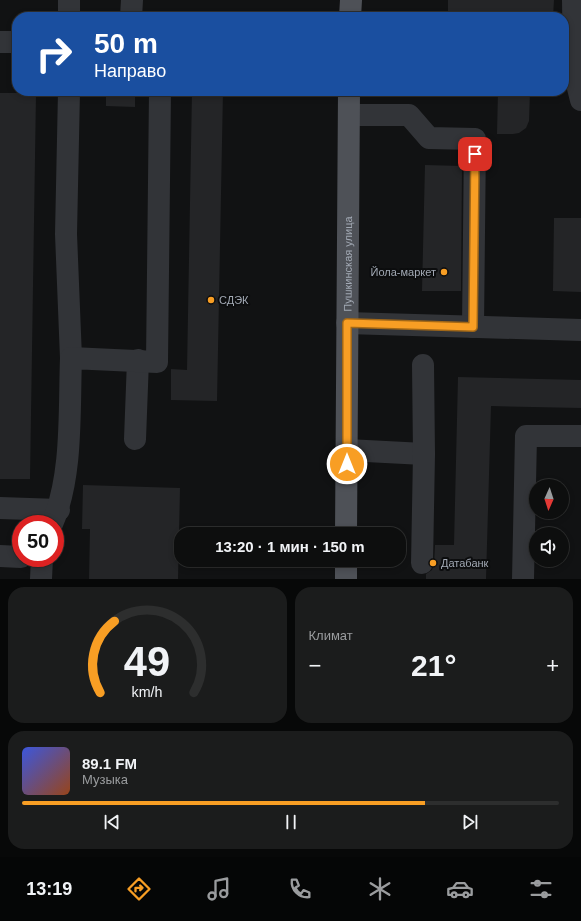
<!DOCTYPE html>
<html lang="ru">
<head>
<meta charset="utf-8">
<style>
  body { margin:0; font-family:Helvetica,sans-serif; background:#1b1c1c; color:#f1f3f6; height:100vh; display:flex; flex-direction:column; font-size:15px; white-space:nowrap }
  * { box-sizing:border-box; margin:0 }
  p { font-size:13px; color:#9a9c9e }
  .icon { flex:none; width:22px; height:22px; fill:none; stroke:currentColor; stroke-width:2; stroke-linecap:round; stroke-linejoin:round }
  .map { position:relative; height:579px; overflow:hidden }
  .details { display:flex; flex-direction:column; gap:8px; padding:8px; background:#070808; flex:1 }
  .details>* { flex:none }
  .top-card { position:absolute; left:12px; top:12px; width:557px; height:84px; border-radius:16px; box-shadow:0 2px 6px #0003,0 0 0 1px #2d2e2e; background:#1a4fa0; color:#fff; overflow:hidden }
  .needle { width:26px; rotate:183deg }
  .buttons { position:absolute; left:529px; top:479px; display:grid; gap:8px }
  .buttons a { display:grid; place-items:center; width:40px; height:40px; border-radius:50%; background:#0d0e0e; box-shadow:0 2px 6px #0003,0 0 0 1px #2d2e2e; font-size:20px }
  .speed { position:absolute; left:12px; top:515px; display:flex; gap:8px; font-size:20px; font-weight:700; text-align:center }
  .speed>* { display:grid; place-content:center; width:52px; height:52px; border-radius:50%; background:#0d0e0e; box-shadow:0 2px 6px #0003,0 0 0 1px #2d2e2e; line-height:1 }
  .speed .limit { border:6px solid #d22; background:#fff; color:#111 }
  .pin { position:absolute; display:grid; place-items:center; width:34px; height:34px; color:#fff; margin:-17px; border-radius:8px; box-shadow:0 2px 6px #0006 }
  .me { position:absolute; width:44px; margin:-22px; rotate:0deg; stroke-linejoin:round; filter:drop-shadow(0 0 3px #0008) }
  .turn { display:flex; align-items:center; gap:14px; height:84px; padding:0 16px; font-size:18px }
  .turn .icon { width:52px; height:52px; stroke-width:2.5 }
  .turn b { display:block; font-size:28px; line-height:34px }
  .big { font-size:30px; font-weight:600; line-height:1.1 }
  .details .tile { flex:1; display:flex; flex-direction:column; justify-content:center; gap:6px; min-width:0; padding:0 14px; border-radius:16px; background:#1b1c1c }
  .details .dial { align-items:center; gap:0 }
  .dial svg { height:104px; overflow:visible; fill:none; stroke:#2d2e2e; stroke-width:7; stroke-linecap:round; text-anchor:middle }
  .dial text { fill:#f1f3f6; stroke:none }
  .song { display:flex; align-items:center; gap:12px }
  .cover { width:48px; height:48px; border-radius:6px; background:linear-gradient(135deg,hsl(230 70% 55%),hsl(20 70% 35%)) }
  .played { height:4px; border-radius:2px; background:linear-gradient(90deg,#f89e24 75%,#2d2e2e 75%) }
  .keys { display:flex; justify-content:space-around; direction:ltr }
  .heat { display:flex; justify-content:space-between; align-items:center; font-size:22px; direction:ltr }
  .details .tiles { flex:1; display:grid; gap:8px; grid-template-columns:1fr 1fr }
  .tile:last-child { grid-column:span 2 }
  .trip { position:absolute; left:174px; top:527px; width:232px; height:40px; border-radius:16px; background:#0d0e0e; box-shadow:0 2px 6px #0003,0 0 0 1px #2d2e2e; font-weight:600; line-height:40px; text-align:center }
  .tabs { display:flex; height:64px; justify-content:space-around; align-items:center; background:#050606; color:#9a9c9e }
  .tabs .icon { width:28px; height:28px }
  .tabs .selected { color:#f89e24 }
  .tabs b { font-size:18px; color:#f1f3f6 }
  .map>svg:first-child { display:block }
  .building { fill:#242527 }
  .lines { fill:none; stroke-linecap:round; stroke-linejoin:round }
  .minor { stroke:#323438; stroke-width:22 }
  .major { stroke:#4e5157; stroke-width:22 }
  .route-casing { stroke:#a16717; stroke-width:10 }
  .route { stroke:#f89e24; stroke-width:7 }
  .poi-dot { fill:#f89e24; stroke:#0c0d0e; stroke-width:1.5 }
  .labels { text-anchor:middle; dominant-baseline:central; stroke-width:4; stroke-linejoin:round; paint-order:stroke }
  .street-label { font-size:11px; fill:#a2a9b4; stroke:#0c0d0e }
  .poi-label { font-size:11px; fill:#a2a9b4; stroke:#0c0d0e; text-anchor:start }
</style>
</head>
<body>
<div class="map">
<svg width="581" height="579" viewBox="0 0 581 579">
  <rect width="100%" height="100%" fill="#111213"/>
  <g class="building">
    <path d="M448,0H554L553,17H448Z"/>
    <path d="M106,91H135V107L106,106Z"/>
    <path d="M192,91H223L217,401L171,400V369L187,370Z"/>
    <path d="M498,91H530L529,121L526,128L519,133L513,134H497Z"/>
    <path d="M0,93H36L30,479H0Z"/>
    <path d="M425,165L462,166L461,291H422Z"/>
    <path d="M554,218H581V292L553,291Z"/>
    <path d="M458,377L581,380V408L491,406L486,579H426V574L432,570L434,564L435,545H454Z"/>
    <path d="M83,485L180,488L178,579H89L90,529H82Z"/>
  </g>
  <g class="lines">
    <g class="minor">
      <path d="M69,0V17"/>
      <path d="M573,0L574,72L581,100"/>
      <path d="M131,17L132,0"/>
      <path d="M0,42H17"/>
      <path d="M69,91L66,234L71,358"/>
      <path d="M349,115H409L429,138L475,139L473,327"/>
      <path d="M347,323L581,330"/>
      <path d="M135,439L138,360"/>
      <path d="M347,450L424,454"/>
      <path d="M0,508L59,510"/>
      <path d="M52,524C73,476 69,410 71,358L157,362L160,91"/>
      <path d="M0,556L21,557"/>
      <path d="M422,563L424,454L423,365"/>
      <path d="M41,579L42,558"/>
      <path d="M523,579L526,436H581"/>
    </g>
    <g class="major">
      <path d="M350,17L351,0"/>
      <path id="s1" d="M346,534L349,91"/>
      <path d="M346,579V560"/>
    </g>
  </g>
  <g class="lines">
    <g class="route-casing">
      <path id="route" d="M347,464V323L473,327L475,154"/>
    </g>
    <use href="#route" class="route"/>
  </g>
  <g class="poi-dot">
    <circle cx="444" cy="272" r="4"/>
    <circle cx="211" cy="300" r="4"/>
    <circle cx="433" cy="563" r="4"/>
  </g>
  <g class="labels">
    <g class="street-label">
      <text stroke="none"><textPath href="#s1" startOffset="270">Пушкинская улица</textPath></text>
    </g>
    <g class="poi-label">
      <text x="436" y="272" text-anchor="end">Йола-маркет</text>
      <text x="219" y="300">СДЭК</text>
      <text x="441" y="563">Датабанк</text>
    </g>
  </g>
</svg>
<div class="buttons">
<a><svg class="needle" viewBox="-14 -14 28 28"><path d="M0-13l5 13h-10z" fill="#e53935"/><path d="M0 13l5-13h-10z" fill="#9a9c9e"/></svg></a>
<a><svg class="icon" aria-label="sound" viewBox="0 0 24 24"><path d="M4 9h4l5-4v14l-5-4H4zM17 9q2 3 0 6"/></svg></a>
</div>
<div class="speed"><div class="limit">50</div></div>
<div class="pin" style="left:475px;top:154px;background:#d93025"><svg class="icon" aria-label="arrive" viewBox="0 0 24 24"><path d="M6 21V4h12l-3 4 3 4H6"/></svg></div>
<svg class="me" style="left:347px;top:464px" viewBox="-20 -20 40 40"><circle r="17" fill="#f89e24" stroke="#fff" stroke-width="3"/><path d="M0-11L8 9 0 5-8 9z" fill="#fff"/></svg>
<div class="trip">13:20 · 1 мин · 150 m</div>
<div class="top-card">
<div class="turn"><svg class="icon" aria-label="right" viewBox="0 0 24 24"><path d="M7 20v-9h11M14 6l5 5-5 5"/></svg><div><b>50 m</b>Направо</div></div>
</div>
</div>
<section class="details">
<div class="tiles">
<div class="tile dial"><svg viewBox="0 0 100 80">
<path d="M14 69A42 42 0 1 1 86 69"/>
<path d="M14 69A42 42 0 0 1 25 14" stroke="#f89e24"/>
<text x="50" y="56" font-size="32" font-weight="700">49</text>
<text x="50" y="72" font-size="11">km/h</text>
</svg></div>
<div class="tile"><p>Климат</p>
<div class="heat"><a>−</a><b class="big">21°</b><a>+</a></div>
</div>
<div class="tile">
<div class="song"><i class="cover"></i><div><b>89.1 FM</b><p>Музыка</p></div></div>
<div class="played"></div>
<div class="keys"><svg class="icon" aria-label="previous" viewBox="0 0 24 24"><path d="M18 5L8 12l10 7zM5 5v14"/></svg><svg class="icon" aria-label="pause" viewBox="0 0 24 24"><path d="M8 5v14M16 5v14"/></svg><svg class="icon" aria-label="next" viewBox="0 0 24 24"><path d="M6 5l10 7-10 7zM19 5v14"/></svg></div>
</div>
</div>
</section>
<nav class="tabs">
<b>13:19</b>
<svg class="icon selected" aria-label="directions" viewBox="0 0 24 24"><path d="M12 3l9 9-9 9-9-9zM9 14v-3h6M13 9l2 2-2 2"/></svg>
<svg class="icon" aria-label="music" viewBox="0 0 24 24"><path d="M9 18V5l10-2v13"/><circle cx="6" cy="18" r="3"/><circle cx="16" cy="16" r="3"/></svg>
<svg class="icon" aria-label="phone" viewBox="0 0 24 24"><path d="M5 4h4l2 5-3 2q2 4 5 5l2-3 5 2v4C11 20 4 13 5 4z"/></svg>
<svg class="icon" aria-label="climate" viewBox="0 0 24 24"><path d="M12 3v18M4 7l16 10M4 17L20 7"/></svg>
<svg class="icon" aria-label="car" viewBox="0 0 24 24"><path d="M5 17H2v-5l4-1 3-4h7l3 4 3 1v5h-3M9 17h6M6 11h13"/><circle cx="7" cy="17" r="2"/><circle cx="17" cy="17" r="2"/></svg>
<svg class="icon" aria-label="filters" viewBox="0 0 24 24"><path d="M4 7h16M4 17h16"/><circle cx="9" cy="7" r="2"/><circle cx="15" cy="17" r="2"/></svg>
</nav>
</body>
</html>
